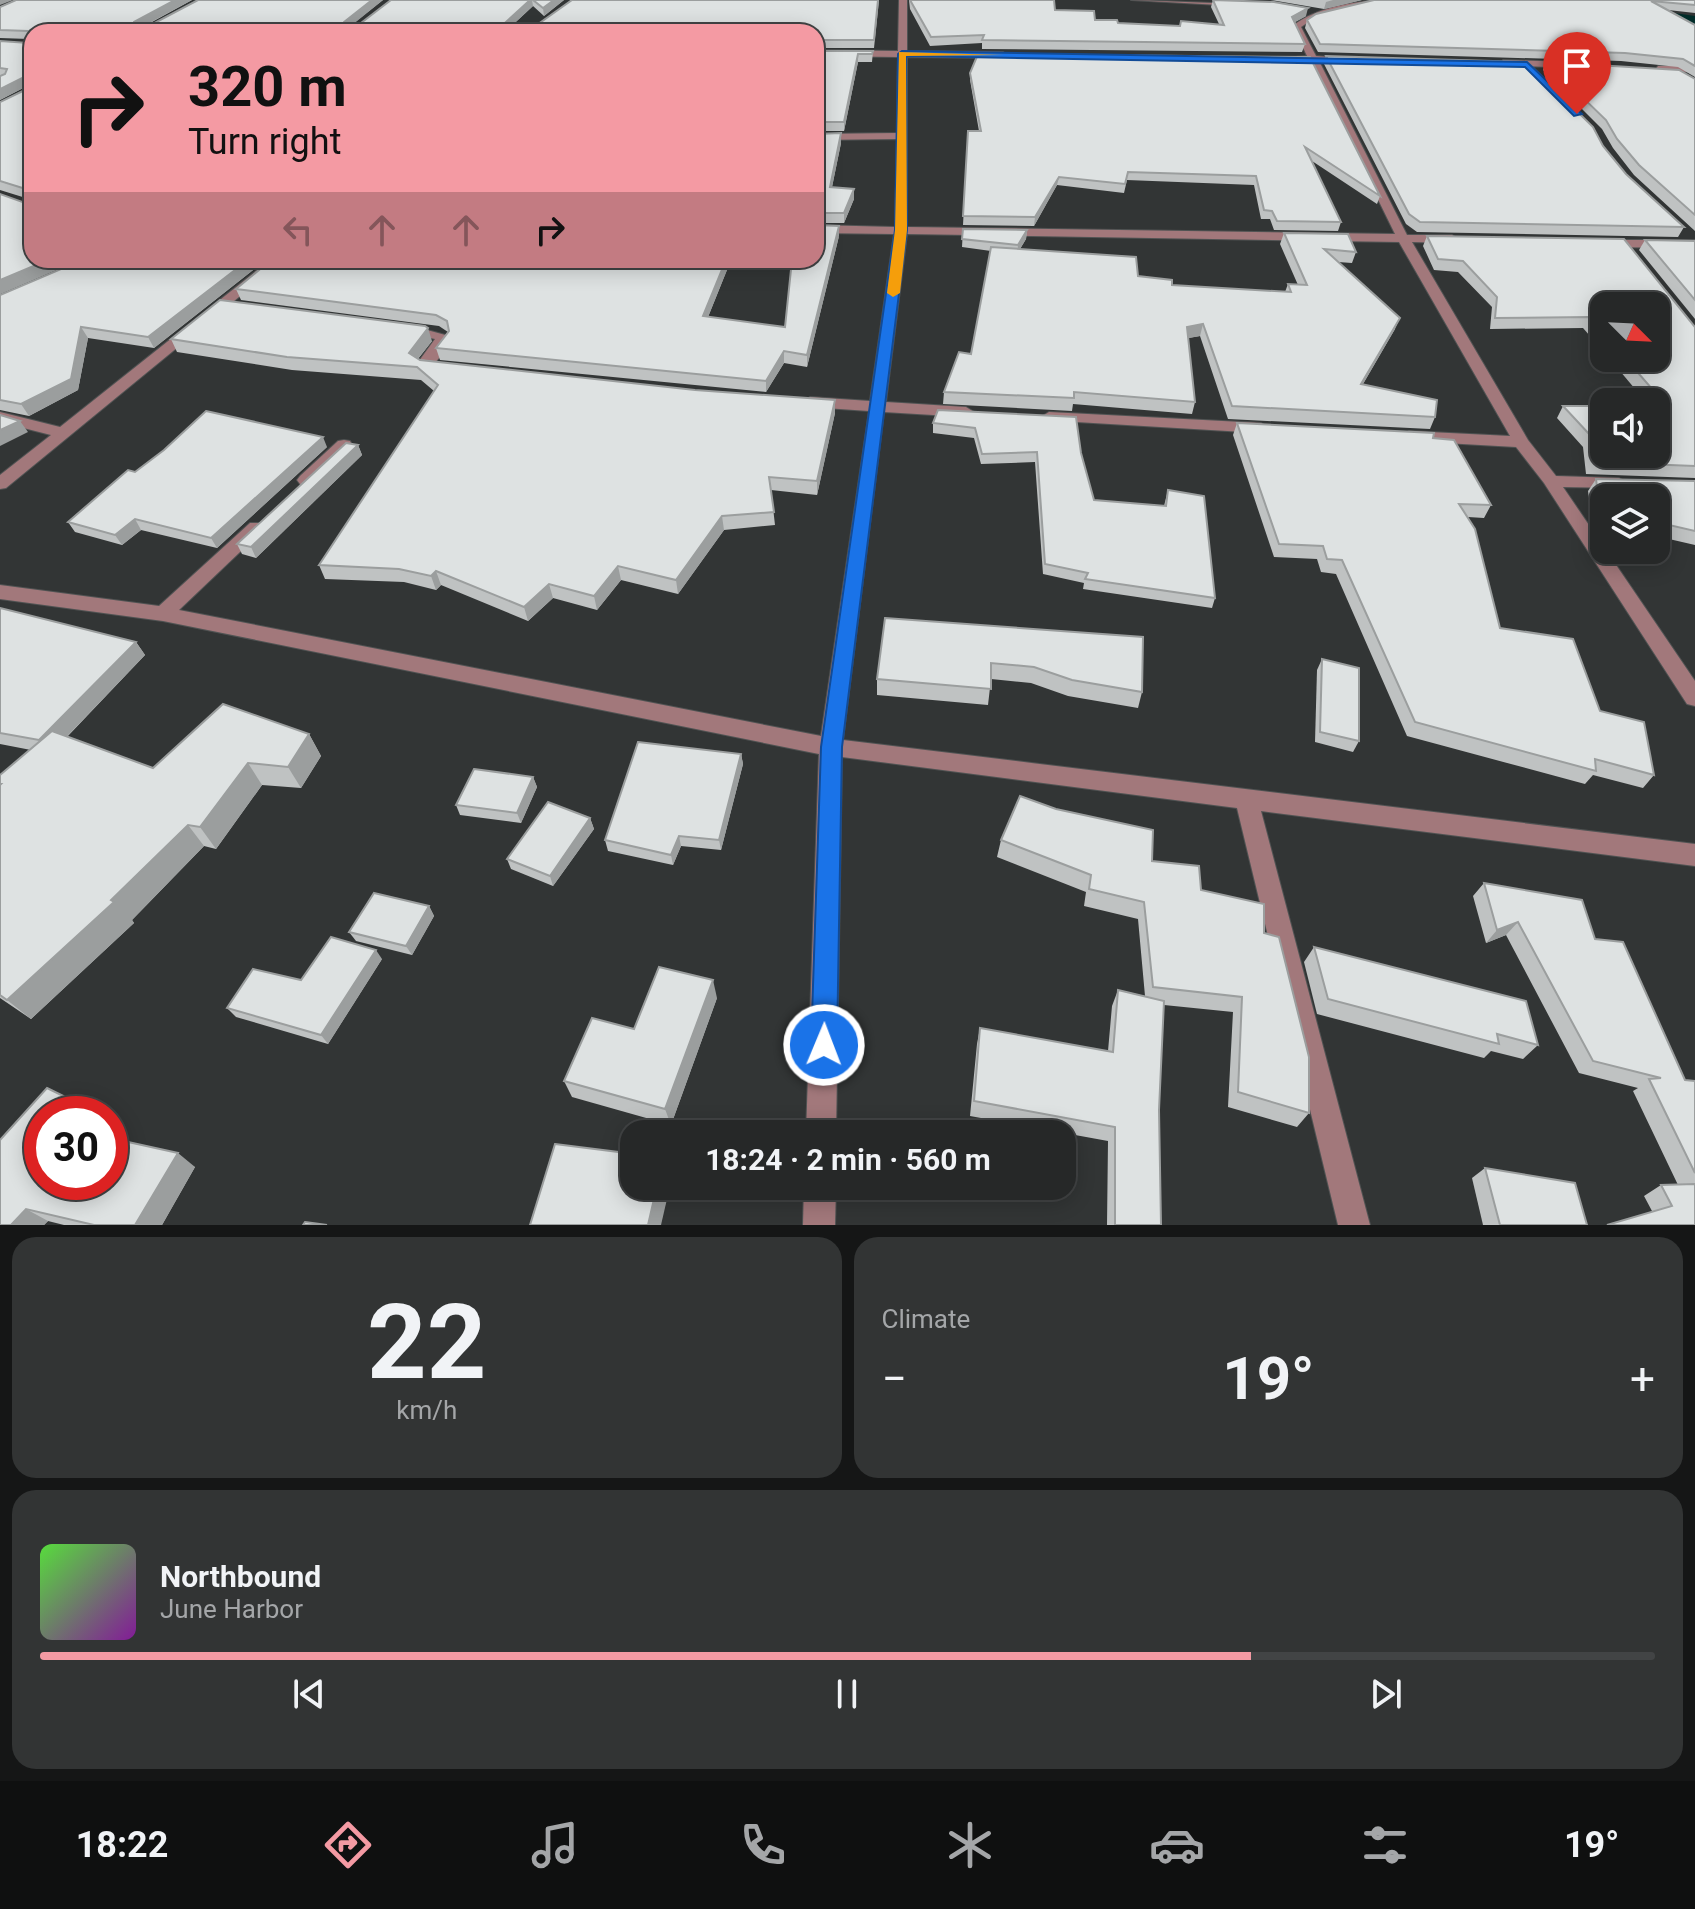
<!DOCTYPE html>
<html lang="en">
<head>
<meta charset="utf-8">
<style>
  body { margin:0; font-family:Roboto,sans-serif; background:#323434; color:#f1f3f6; height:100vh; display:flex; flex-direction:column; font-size:30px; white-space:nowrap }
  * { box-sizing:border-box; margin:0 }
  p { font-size:26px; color:#a4a6a8 }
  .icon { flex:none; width:44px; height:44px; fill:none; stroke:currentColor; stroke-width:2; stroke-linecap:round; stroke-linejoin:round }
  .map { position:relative; height:1225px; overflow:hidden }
  .sheet { display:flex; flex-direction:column; gap:12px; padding:12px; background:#151616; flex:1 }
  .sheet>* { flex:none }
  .guide { position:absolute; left:24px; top:24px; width:800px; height:244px; border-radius:24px; box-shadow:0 4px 20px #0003,0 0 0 2px #424445; background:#f49aa3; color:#111; overflow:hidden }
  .needle { width:52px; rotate:114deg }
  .buttons { position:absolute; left:1590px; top:292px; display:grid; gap:16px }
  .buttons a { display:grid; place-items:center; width:80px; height:80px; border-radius:16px; background:#262828; box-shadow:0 4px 20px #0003,0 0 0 2px #424445; font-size:40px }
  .speed { position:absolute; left:24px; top:1096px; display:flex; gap:16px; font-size:40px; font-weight:700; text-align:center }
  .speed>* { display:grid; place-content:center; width:104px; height:104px; border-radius:50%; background:#262828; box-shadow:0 4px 20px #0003,0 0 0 2px #424445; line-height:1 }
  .speed .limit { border:12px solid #d22; background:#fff; color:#111 }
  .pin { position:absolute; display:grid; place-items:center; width:68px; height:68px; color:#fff; margin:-82px -34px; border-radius:50% 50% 50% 0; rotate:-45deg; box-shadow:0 0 8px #0007 }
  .pin .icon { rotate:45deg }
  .me { position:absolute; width:88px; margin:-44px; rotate:1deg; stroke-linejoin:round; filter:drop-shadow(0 0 6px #0008) }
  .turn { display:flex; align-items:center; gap:28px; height:168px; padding:0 32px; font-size:36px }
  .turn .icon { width:104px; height:104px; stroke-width:2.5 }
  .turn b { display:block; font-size:56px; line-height:68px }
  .lanes { display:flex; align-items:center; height:76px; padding:0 32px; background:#0003; justify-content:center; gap:40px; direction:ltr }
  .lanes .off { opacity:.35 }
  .big { font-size:60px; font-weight:700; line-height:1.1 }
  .sheet .widget { flex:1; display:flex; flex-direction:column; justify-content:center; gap:12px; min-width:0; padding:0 28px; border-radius:24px; background:#323434 }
  .sheet .dial { align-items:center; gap:0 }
  .dial b { font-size:104px; line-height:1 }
  .song { display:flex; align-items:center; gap:24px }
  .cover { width:96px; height:96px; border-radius:12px; background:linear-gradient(135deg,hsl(110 70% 55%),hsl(290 70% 35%)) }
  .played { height:8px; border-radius:4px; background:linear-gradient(90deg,#f49aa3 75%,#424445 75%) }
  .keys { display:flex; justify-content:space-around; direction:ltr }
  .heat { display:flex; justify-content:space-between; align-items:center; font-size:44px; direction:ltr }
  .sheet .tiles { flex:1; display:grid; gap:12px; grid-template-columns:1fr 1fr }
  .widget:last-child { grid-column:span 2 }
  .trip { position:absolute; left:620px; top:1120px; width:456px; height:80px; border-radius:24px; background:#262828; box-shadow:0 4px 20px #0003,0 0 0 2px #424445; font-weight:700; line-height:80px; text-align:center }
  .tabs { display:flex; height:128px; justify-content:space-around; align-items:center; background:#0f1010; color:#a4a6a8 }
  .tabs .icon { width:56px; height:56px }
  .tabs .active { color:#f49aa3 }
  .tabs b { font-size:36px; color:#f1f3f6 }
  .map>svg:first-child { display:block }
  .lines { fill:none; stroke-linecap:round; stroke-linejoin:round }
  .canal { fill:#002c29; fill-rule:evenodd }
  .minor-casing { stroke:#505353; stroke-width:2 }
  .minor { fill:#a2787b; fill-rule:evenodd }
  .wall { fill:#bfc2c2 }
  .shaded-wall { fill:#9b9e9e }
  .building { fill:#dee2e2; stroke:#9b9e9e; stroke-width:2 }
  .route { fill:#1a73e8; stroke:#114b97; stroke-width:2 }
  .slow { fill:#f59e0b }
</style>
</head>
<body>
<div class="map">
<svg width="1695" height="1225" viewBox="0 0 1695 1225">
  <rect width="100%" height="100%" fill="#323535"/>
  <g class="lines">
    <path class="canal" d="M1534,0H1584L1695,16V28L1544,6Z"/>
    <g class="minor-casing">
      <g id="minor">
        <path d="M899,0H907V51L1003,52L1007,55L1003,58L907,57V227L1395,234L1310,61L1283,58L1307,56L1293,26C1315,7 1360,0 1389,0L1313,19L1301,27L1316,56L1355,59L1319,61L1407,235H1452L1458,239L1452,243L1412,242L1528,440L1556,476L1619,478L1628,483L1619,488L1563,487L1695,681V706L1687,704L1544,483L1516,447L1409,441L1401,436L1409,431L1510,436L1399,242L907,234L886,402L966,407L974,412L966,417L884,412L843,740L1695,844V866L1261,811L1370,1225H1338L1237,808L842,757L836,1134H806L819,754L163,621L0,599V585L159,606L250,523H262L265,527L262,531L179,610L821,736L869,411L810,407L802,402L810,397L870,401L894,234L816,233V225L895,227L897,139L816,140V134L897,133L898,57L816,56V50L898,51Z"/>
        <path d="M1131,0L1241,4L1237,6Z"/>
        <path d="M1503,60L1571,62L1575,65L1571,68L1500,65Z"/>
        <path d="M1658,66H1695V72L1655,71Z"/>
        <path d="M1604,240H1695V248L1600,247L1598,244Z"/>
        <path d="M270,260H284L6,488L0,489V475L51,435L0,422V412L60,427Z"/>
        <path d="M405,324L449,336C449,348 435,366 424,370L416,365L435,339L400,331L398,328Z"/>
        <path d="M1049,412L1261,423L1269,428L1261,433L1043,420L1041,417Z"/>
        <path d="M344,440L350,441L352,445L350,449L312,484H300L297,480L300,476L338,441Z"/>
        <path d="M804,1186H836L835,1225H803Z"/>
      </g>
    </g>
    <use href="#minor" class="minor"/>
  </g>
  <g class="wall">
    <path d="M16,0H192L143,27H147L198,0H383L350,26H357L391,0H564L544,16L533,6L505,32H32V260H79L0,294V194L25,203L29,200V199L0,190V102L29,88V85L0,100V41L28,43L29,39L0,38V7Z"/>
    <path d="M879,0L874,48H816V32Z"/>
    <path d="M909,0H1054L1055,10L1095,20L1118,23L1180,26L1219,24L1211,7L1213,0L1306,16L1295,22L1305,44L1302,52L982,49V43L930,46L910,9Z"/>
    <path d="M1271,0H1362L1324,9Z"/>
    <path d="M1374,0H1695V13L1668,10L1695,25V77L1678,67L1621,61L1318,52L1305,28L1307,20Z"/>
    <path d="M816,51H873L872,62H858L844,131H816Z"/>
    <path d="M1326,56L1603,146L1626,174L1684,227L1678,237L1417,232L1406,224L1324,64Z"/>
    <path d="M1310,57L1380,196L1377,204L1312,161L1341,222L1338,231L1274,230L1270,219H1261L1254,185L1127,180L1124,193L1057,185L1034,226L963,225L968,131H979L970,80V73Z"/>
    <path d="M1546,62L1695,79V231L1634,175L1613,148L1602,129L1543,70Z"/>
    <path d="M841,133V143L832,187L854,189V199L844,223H816V134Z"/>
    <path d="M963,229L1027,230L1026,239L1020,249L1172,285L1285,292L1288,284L1298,285L1280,244L1284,233L1356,252L1352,263L1338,262L1395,329L1363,384L1435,417L1430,429L1228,419L1200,336L1188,338L1195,402L1192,414L1073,404L1072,411L943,404L944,392L971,354L991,251L962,247Z"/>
    <path d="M839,236L807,367L784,363L766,392L440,360L436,348L448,332L439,326L241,300L236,289L731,260L708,317L785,327Z"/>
    <path d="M1427,236L1695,327V478L1586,474L1583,447L1557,418L1563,406L1656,454V402H1646L1609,358H1656L1604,306V352L1583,328L1490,329L1492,307L1458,272L1434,270L1423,246Z"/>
    <path d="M1645,240L1695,241V319L1639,250Z"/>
    <path d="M82,260H266L154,348L88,338L78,390L29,416L0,410V295Z"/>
    <path d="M171,339L432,341L418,359L835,413L817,495L771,490L775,525L724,530L678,594L621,580L597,610L553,598L528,621L441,585L436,590L404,582L325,579L319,565L434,391L421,380L292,370L177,352Z"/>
    <path d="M938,410L1081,453L1094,500L1164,506L1168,490L1215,598L1212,608L1083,589L1084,583L1043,574L1035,462L981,464L974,438L933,433V423Z"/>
    <path d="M1237,423L1433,438L1491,505L1484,518L1468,517L1500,628L1600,711L1654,775L1643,788L1593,775L1585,784L1407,736L1336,574L1321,572L1317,559L1274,557L1233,435Z"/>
    <path d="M358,445L362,455L256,558L242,554L237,544Z"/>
    <path d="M327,447L217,548L141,530L122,545L75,532L68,522L135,472Z"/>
    <path d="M1596,479L1695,481V545L1656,536V498H1604V524L1592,522L1588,491Z"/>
    <path d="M0,608L136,642L145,655L67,737L153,768L309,734L321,756L301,788L262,785L216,849L204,846L132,920L134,923L31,1019L0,998V775L31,750L0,744Z"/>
    <path d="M885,618L1142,692L1138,708L1068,696L1031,683L991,679L988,705L877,695V679Z"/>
    <path d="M1322,659L1359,741L1353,752L1315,742L1317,670Z"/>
    <path d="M741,754L743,764L721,850L681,846L673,865L608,851L605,840Z"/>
    <path d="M533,777L537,787L521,823L460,815L456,805Z"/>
    <path d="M590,818L594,829L553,886L511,869L507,859Z"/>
    <path d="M1001,840L1152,861L1201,890L1264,933L1309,1113L1297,1127L1228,1107L1233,1012L1164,1005L1159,1110L1161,1225H1107L1108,1141L970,1116L977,1044L980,1028L1108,1051L1112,1006L1118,990L1145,996L1138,919L1084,906L1086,892L997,857Z"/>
    <path d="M1484,883L1595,939L1685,1080L1695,1081V1225L1652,1211L1644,1196L1661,1185H1678L1633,1091L1638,1088L1579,1073L1506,935L1486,943L1473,896Z"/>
    <path d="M429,906L434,916L412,955L356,941L349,932Z"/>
    <path d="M1314,947L1538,1045L1523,1059L1491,1051L1484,1058L1317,1014L1304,962Z"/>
    <path d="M382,959L328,1044L236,1017L227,1008L301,980Z"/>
    <path d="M717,998L671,1125L572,1097L564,1081L634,1029Z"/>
    <path d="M110,1120L124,1131L116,1140L195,1167L162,1225H64L48,1221L44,1225H0V1140L110,1182Z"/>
    <path d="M1485,1168L1587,1225H1483L1472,1178Z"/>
  </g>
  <g class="shaded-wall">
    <path d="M0,0H13L0,5Z"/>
    <path d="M175,0H192L138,29L133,26L134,22Z"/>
    <path d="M372,0H383L346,30L343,26L344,22Z"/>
    <path d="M530,0H532L533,6L505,32H495Z"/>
    <path d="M554,0H564L544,16L543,8Z"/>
    <path d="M1333,0H1362L1324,9L1326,2Z"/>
    <path d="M1308,8L1306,16L1290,25L1292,17Z"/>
    <path d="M858,54V62L844,131V122Z"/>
    <path d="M26,76L31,84L0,100V89Z"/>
    <path d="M841,133V143L830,197V187Z"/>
    <path d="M1059,177L1057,185L1034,226L1035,217Z"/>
    <path d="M854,189V199L844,223V213Z"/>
    <path d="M839,226V236L807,367V355Z"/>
    <path d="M1027,230L1026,239L1017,254L1018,245Z"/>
    <path d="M48,260H79L0,294V280Z"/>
    <path d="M248,260H266L154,348L148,337Z"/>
    <path d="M726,260H731L704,327L703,316Z"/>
    <path d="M1400,318L1395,329L1356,396L1361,384Z"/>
    <path d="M1203,324L1200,336L1184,339L1187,327Z"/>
    <path d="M81,327L88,338L78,390L29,416L21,404Z"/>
    <path d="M428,328L432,341L413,365L409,353Z"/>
    <path d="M784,351V363L766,392V381Z"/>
    <path d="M835,400V413L817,495V481Z"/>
    <path d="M20,421L28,432L0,446V430Z"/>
    <path d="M323,437L327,447L217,548L211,538Z"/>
    <path d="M358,445L362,455L256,558L251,547Z"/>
    <path d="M722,516L724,530L678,594L676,580Z"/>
    <path d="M135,519L141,530L122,545L115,535Z"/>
    <path d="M618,566L621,580L597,610L594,596Z"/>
    <path d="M436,571L441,585L436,590L431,576Z"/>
    <path d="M549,584L553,598L528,621L524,607Z"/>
    <path d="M136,642L145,655L51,753L39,740Z"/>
    <path d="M309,734L321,756L301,788L288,767Z"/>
    <path d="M741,754L743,764L721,850L719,840Z"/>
    <path d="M248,763L262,785L216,849L200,827Z"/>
    <path d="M533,777L537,787L521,823L517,813Z"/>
    <path d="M590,818L594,829L553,886L550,876Z"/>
    <path d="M188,825L204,846L132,920L134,923L31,1019L7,1000L111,900Z"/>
    <path d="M679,836L681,846L673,865L671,855Z"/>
    <path d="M429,906L434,916L412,955L406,946Z"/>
    <path d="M1518,922L1506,935L1486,943L1497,930Z"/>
    <path d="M376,950L382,959L328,1044L321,1035Z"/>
    <path d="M713,980L717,998L671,1125L665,1109Z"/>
    <path d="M110,1120L124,1131L110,1148Z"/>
    <path d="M178,1153L195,1167L162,1225H135Z"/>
    <path d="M657,1186H670L661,1225H648Z"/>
    <path d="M26,1209L48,1221L44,1225H11Z"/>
  </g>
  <g class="building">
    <path d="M16,0H175L134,22L133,26L147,27L198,0H372L344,22L343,26H357L391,0H530L495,32H32V260H48L0,280V194L25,203L29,200V190L0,181V102L29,88L31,78L26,76L0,89V76L5,74L7,69L0,68V41L28,43L31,34L28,31L0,30V7Z"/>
    <path d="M533,0H554L543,8Z"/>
    <path d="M572,0H878L874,40H816V32H530L534,27Z"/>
    <path d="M910,0H1054L1055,10L1094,11L1095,20H1117L1118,23L1180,26L1181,21L1224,25L1213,0L1274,2L1308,8L1292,17L1305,44L982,40L984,35L931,37Z"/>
    <path d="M1374,0H1695V5L1651,1L1695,25V66L1683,59L1625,53L1320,44L1307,20L1316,14Z"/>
    <path d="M816,51H873L872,54H858L844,122H816Z"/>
    <path d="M978,54L1310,57L1380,196L1305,147L1341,222L1277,221L1272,211L1264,210L1256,176L1128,172L1125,184L1059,177L1035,217L963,216L968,131H981L970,73Z"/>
    <path d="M1326,56L1527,62L1593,127L1603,146L1626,174L1684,227L1420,222L1409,214Z"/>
    <path d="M1546,62L1679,70L1695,79V215L1639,165L1617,139L1606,120Z"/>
    <path d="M841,133L830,187L854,189L844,213H816V134Z"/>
    <path d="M816,225L839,226L807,355L784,351L766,381L436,348L449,331L447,321L436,315L236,289L271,260H726L703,316L785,327L792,260H816Z"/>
    <path d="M963,229L1027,230L1018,245L962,239Z"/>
    <path d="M1284,233L1348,234L1356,252L1324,249L1400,318L1361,384L1437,400L1435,417L1232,406L1203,324L1187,327L1195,402L1074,392V398L944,392L959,352L971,354L991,247L1136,257L1138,276L1172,280V285L1291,292L1288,284L1307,285Z"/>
    <path d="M1427,236L1624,239L1695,327V466L1593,462L1590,435L1563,406H1604V454H1656V406H1667L1625,358H1656V306H1604V334L1589,317L1495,318L1497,297L1463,261L1438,259Z"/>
    <path d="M1645,240L1695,241V300Z"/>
    <path d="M82,260H248L148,337L81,327L71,379L21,404L0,400V295Z"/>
    <path d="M220,300L425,326L428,328L409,353L420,360L695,390L835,400L817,481L769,477L774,512L722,516L676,580L618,566L594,596L549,584L524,607L436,571L431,576L399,569L319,565L438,385L417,367L287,357L171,339Z"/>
    <path d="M938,410L1076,417L1081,453L1094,500L1166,506L1168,490L1204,496L1215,598L1085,579L1088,573L1045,564L1037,452L982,454L975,428L933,423Z"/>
    <path d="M206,411L323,437L211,538L135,519L115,535L68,522L128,470L135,472L164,450Z"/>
    <path d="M0,415L20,421L0,430Z"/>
    <path d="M1237,423L1434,433L1433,438L1454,440L1491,505L1459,504L1475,529L1500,628L1573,639L1600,711L1644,722L1654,775L1595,759L1596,771L1415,722L1342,560L1327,559L1323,546L1279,544Z"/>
    <path d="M346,443L358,445L251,547L237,544Z"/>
    <path d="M1596,479L1695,481V531L1656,522V498H1604V511L1600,510Z"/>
    <path d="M0,608L136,642L39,740L0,733Z"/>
    <path d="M885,618L1143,637L1142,692L1072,680L1034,667L991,663V689L877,679Z"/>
    <path d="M1322,659L1359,668V741L1320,732Z"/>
    <path d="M223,704L309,734L288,767L248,763L200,827L188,825L111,900L114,902L7,1000L0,995V785L1,784H0V775L52,731L153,768Z"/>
    <path d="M638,742L741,754L719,840L679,836L671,855L605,840Z"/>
    <path d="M474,769L533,777L517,813L456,805Z"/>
    <path d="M1020,796L1056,809L1153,830L1152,861L1199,866L1201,890L1264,904V933L1279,937L1309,1057V1113L1238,1092L1242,997L1153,987L1144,902L1089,889L1091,875L1001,840Z"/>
    <path d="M548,802L590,818L550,876L507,859Z"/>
    <path d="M1484,883L1582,900L1595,939L1623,942L1685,1080L1695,1081V1173L1649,1079L1661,1078L1593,1061L1518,922L1497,930Z"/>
    <path d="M374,893L429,906L406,946L349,932Z"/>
    <path d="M331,937L376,950L321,1035L227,1008L253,969L301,980Z"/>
    <path d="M1314,947L1526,1001L1538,1045L1497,1034L1499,1044L1328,999Z"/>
    <path d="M659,967L713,980L665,1109L564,1081L592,1018L634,1029Z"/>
    <path d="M1118,990L1164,1001L1159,1110L1161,1225H1115V1127L974,1101L980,1028L1113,1052Z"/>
    <path d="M47,1088L100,1114H42V1182H110V1138L178,1153L135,1225H94L26,1209L11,1225H0V1140Z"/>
    <path d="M555,1144L634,1154V1186H657L648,1225H530Z"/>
    <path d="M1485,1168L1575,1183L1587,1225H1500Z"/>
    <path d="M1695,1184V1225H1607L1672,1206L1661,1185Z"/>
    <path d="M305,1222L327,1225H303Z"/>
  </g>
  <path class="route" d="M902,51L1527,62L1582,114L1574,116L1525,67L906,56L907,230L842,747L837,1045L833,1054L824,1058L815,1054L811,1045L821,747L895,230L898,54Z"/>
  <path class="slow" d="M899,52L1004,55L906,56L907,230L900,293L893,297L887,293L895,230Z"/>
</svg>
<div class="buttons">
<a><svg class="needle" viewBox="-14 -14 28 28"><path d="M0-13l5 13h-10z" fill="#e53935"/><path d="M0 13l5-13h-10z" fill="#a4a6a8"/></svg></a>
<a><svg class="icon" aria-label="sound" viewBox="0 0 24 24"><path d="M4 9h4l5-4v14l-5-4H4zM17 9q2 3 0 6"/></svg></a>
<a><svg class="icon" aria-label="layers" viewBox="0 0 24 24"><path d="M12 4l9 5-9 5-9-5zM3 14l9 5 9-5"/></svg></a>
</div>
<div class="speed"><div class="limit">30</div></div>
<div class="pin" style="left:1577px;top:114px;background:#d93025"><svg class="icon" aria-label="arrive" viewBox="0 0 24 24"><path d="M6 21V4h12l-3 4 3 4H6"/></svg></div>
<svg class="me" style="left:824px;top:1045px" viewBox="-20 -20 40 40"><circle r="17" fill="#1a73e8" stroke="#fff" stroke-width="3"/><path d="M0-11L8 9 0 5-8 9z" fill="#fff"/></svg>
<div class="trip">18:24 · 2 min · 560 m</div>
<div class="guide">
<div class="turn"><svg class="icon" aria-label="right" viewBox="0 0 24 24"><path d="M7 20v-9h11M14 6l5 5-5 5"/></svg><div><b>320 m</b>Turn right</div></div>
<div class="lanes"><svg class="icon off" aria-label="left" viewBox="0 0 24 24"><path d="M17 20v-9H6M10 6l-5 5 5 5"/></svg><svg class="icon off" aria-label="ahead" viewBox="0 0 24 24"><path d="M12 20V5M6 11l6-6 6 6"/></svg><svg class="icon off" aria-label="ahead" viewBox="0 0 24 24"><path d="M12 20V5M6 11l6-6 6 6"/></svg><svg class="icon" aria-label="right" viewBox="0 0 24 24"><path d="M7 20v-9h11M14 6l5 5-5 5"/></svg></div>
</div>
</div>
<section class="sheet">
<div class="tiles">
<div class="widget dial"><b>22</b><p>km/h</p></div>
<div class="widget"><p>Climate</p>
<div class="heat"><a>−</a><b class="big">19°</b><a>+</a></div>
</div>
<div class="widget">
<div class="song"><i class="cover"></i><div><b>Northbound</b><p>June Harbor</p></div></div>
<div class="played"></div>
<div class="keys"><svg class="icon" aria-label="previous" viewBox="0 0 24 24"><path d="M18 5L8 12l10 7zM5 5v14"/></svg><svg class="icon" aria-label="pause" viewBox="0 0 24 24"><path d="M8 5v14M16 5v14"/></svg><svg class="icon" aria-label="next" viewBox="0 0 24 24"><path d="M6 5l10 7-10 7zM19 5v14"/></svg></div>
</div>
</div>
</section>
<nav class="tabs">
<b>18:22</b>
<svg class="icon active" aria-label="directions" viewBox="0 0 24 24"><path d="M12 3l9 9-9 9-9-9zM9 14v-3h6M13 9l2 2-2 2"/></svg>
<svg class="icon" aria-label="music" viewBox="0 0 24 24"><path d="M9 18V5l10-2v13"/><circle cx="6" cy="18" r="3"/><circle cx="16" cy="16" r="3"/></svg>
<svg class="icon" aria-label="phone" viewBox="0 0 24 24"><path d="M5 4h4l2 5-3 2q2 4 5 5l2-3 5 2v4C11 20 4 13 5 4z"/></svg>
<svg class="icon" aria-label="climate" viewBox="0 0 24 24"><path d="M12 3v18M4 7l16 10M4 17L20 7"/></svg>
<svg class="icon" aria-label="car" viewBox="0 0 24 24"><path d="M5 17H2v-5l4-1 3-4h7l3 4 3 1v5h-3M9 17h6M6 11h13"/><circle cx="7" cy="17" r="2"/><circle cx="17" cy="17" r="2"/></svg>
<svg class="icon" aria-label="filters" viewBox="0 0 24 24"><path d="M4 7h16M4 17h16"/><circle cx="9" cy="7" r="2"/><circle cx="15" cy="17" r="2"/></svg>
<b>19°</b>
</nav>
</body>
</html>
